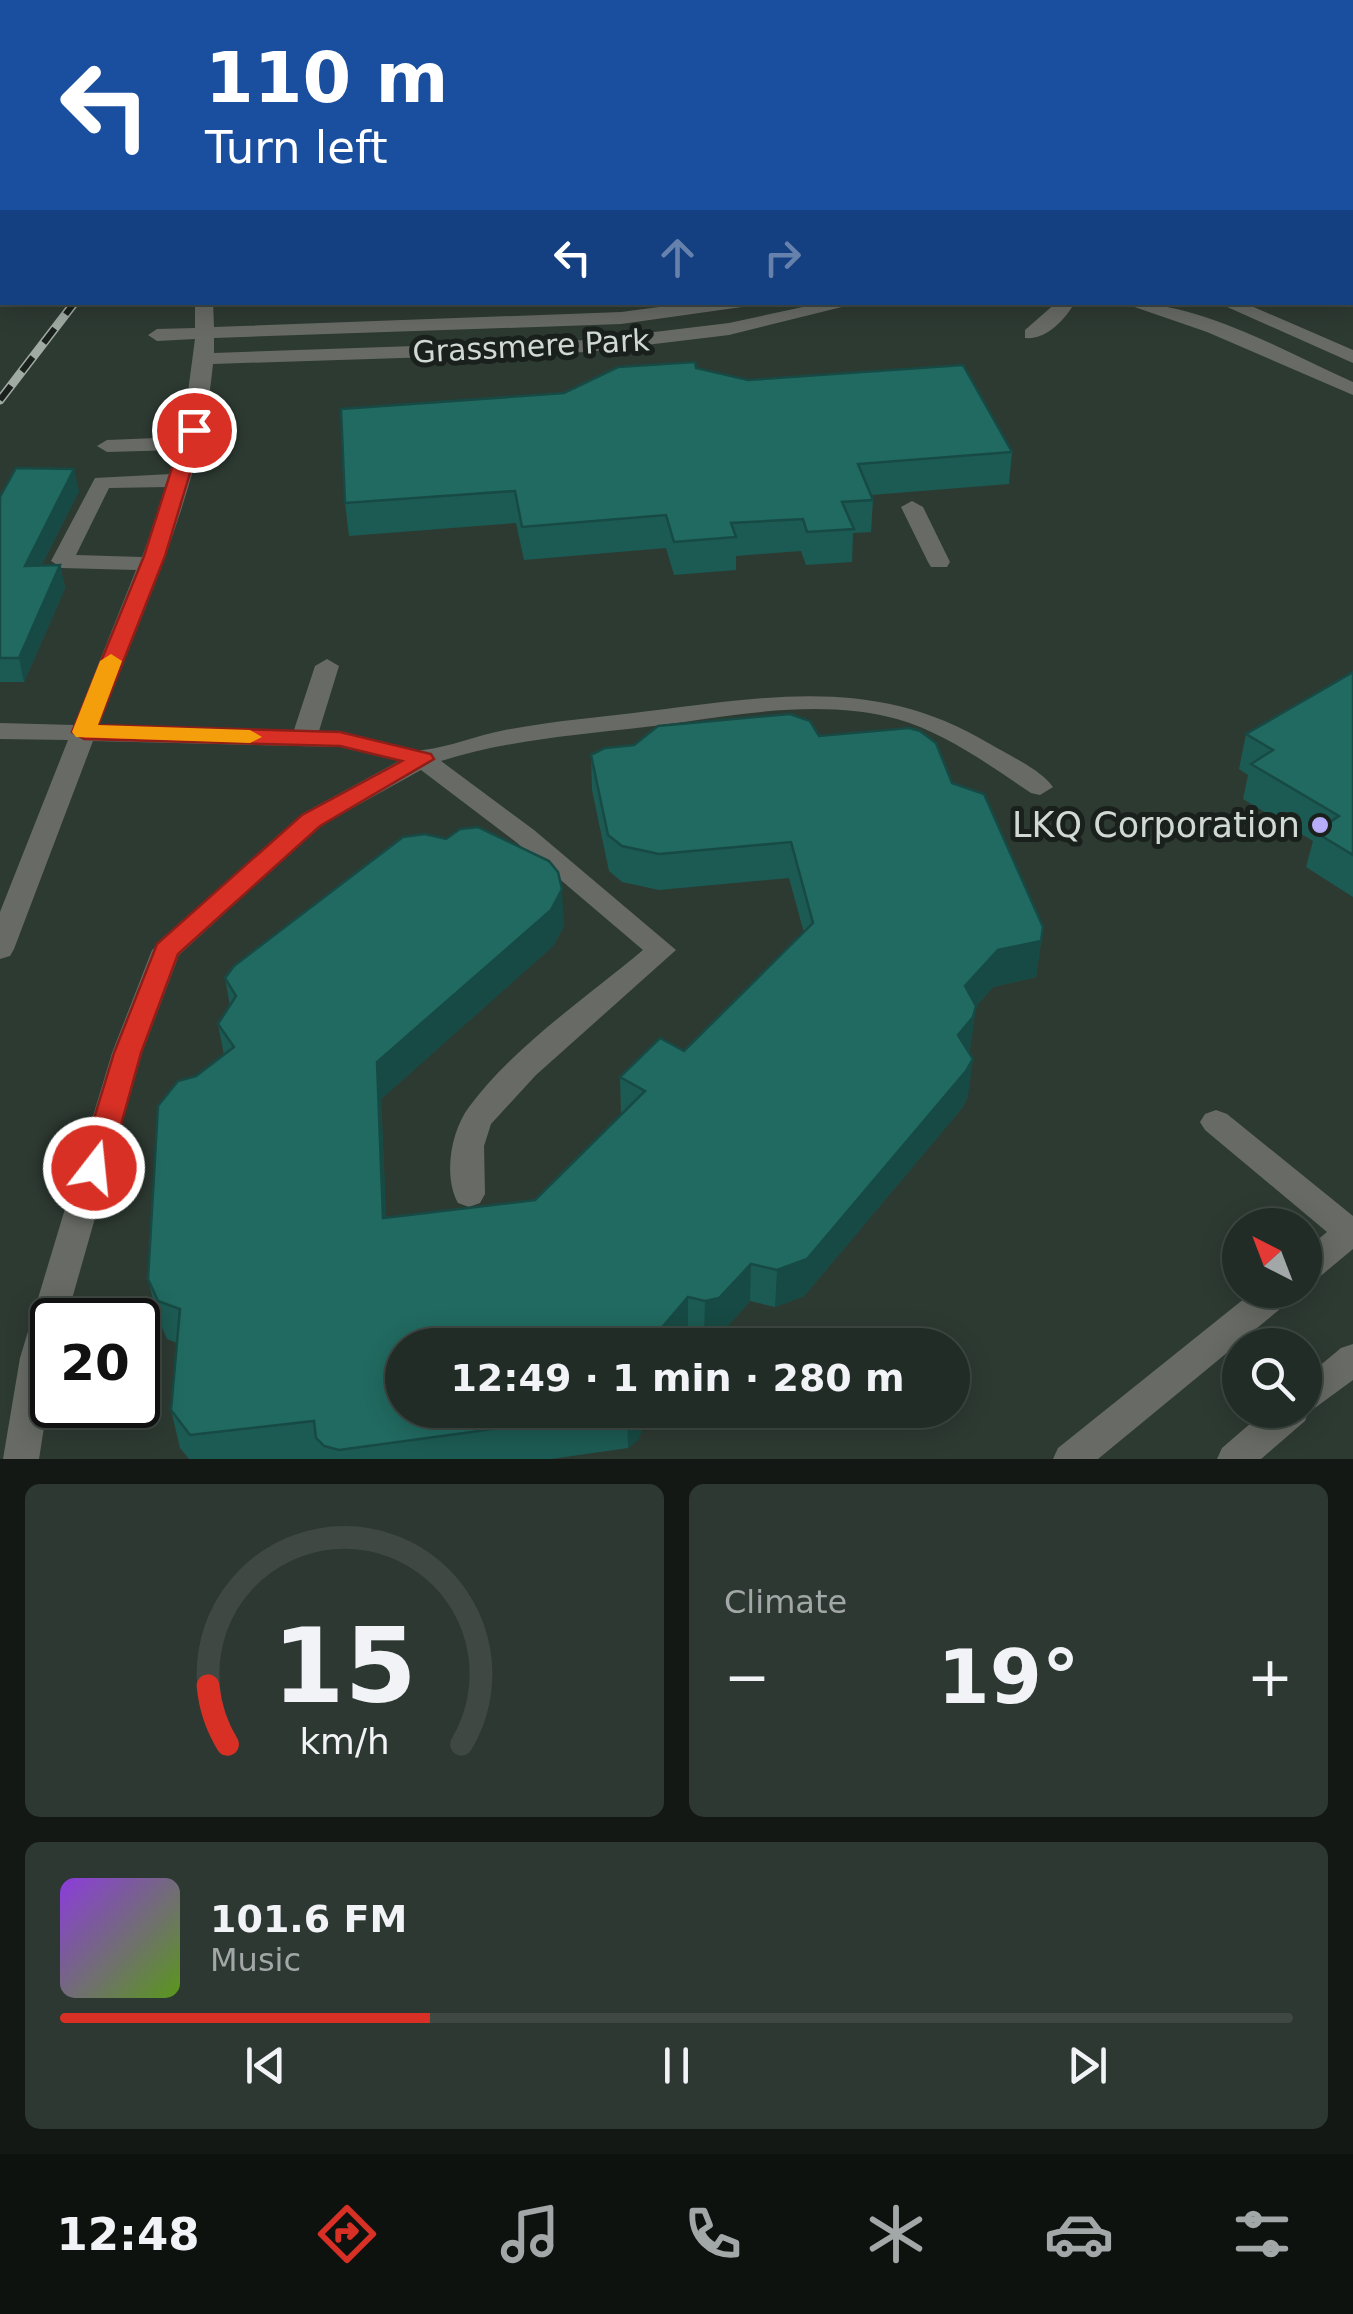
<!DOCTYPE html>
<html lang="en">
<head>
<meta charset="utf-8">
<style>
  body { margin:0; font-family:"DejaVu Sans",sans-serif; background:#2e3832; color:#f1f3f6; height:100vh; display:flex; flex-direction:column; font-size:38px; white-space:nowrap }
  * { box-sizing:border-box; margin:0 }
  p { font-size:32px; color:#a2a7a7 }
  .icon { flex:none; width:55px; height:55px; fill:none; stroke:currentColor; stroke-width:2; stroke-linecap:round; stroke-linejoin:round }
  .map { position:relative; height:1459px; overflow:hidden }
  .details { display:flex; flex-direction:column; gap:25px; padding:25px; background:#131815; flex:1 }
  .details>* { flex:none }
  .top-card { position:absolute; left:0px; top:0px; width:1355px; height:305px; box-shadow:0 5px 25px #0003,0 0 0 2px #3f4843; background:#1a4fa0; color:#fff; overflow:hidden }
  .needle { width:65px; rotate:318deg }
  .tools { position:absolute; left:1222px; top:1208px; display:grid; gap:20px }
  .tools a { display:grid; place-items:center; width:100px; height:100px; border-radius:50%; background:#222c26; box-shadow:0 5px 25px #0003,0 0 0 2px #3f4843; font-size:50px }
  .speed { position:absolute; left:30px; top:1298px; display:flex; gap:20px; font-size:50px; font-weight:700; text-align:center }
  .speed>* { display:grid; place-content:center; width:130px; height:130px; border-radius:50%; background:#222c26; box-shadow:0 5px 25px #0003,0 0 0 2px #3f4843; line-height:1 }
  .speed .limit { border:5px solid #111; border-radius:15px; background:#fff; color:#111 }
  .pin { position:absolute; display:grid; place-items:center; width:85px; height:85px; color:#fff; margin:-42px; border:5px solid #fff; border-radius:50%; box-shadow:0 2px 10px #0007 }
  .me { position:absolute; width:110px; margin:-55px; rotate:16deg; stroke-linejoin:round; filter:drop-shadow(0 0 8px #0008) }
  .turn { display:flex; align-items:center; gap:35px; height:210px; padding:0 40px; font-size:45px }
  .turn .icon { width:130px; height:130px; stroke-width:2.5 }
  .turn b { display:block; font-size:70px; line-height:85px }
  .lanes { display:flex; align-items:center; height:95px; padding:0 40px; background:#0003; justify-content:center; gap:50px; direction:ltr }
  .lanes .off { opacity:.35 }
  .big { font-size:75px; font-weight:800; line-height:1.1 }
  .details .card { flex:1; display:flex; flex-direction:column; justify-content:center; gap:15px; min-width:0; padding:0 35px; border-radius:15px; background:#2e3832 }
  .details .dial { align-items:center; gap:0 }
  .dial svg { height:260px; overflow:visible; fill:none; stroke:#3f4843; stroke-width:7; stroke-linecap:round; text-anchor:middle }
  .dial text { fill:#f1f3f6; stroke:none }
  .song { display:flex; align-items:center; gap:30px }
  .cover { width:120px; height:120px; border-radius:15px; background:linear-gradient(135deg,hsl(270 70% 55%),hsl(90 70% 35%)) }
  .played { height:10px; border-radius:5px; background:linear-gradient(90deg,#d93025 30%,#3f4843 30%) }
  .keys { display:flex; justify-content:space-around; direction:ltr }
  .heat { display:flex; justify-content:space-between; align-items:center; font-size:55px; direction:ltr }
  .details .tiles { flex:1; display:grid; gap:25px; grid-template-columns:1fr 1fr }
  .card:last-child { grid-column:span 2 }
  .trip { position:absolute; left:385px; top:1328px; width:585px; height:100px; border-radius:50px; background:#222c26; box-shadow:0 5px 25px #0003,0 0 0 2px #3f4843; font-weight:800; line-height:100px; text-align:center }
  .tab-bar { display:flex; height:160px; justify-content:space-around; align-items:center; background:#0e120f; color:#a2a7a7 }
  .tab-bar .icon { width:70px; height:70px }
  .tab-bar .current { color:#d93025 }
  .tab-bar b { font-size:45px; color:#f1f3f6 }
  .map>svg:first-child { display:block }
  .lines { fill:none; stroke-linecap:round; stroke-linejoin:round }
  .minor { fill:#686b65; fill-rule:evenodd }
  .rail-far1-casing { stroke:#a0aba4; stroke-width:8 }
  .rail-casing { stroke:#a0aba4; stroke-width:9 }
  .rail-far1 { stroke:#1a201c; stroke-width:5; stroke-dasharray:14; stroke-linecap:butt }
  .rail { stroke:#1a201c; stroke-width:6; stroke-dasharray:18; stroke-linecap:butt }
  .wall { fill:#1c5b53 }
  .shaded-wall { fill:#174a44 }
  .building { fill:#216a61; stroke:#174a44; stroke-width:2.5 }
  .route { fill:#d93025; stroke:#8d1f18; stroke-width:2.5 }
  .slow { fill:#f59e0b }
  .poi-dot { fill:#b6acf8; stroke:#1a201c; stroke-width:4 }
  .labels { text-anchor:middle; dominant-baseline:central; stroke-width:10; stroke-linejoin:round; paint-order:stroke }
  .far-street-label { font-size:30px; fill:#d0d9d3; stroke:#1a201c }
  .poi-label { font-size:35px; fill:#d0d9d3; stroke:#1a201c; text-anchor:end }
</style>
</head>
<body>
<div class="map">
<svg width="1353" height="1459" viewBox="0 0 1353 1459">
  <rect width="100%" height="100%" fill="#2d3a32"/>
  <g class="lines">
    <g class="minor">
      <path d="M987,0H1001L1002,2H989Z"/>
      <path d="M1027,0H1041L1042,2H1029Z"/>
      <path d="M1353,53V62H1352V53Z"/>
      <rect x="0" y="83" width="2" height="9"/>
      <path d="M195,302H213L214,327L621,312L697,302H751L742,307L621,324L214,338V353L588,340L729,323L826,302H862L729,335L588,352L213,364C201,491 143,608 99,726L294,730L315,666L327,659L339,666L319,731C350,732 399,753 423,750C450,747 478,735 505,730C553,721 601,717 649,711C772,696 878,676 990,744C1010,756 1040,769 1053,787L1040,795L1031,793C989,765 946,733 897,719C815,697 728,717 645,727C577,735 507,740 441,761L534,830L676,950L536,1075L491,1124L484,1146L485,1194L480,1203L469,1207L458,1203C443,1176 451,1131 469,1107C512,1048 587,997 643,950L516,842L421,770L320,826L179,955L142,1053L66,1320H52V1377L39,1459H3L20,1358L112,1053L152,950L302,814L399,761L340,747L93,741L14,949L10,956L0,959V912L68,740L0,739V723L74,725L136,570L62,568L51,561L95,478L171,474L178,450L107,452L97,446L107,440L182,437L195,339L157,341L148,335L157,329L195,328ZM167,487L142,557L76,555L109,488Z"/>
      <path d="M1057,302H1075C1065,320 1046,340 1025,338V330Z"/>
      <path d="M1120,302C1201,302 1281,350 1353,382V395L1207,332Z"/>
      <path d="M1216,302H1242L1353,350V363Z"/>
      <path d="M912,501L923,507L950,562L947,567H931L928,562L901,507Z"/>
      <path d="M1216,1110L1227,1114L1353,1216V1249L1317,1279L1305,1283V1250L1327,1232L1205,1130L1200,1122L1205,1114Z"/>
      <path d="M1255,1290H1296L1291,1300L1098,1459H1053L1058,1448Z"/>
      <path d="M1353,1344V1380L1308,1413L1305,1421L1261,1459H1217L1222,1448L1266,1410H1305V1378L1341,1348Z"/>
    </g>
    <g class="rail-far1-casing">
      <path id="rail-far1" d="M431,2L435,0"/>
    </g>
    <g class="rail-casing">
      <path id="rail" d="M0,400L75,302"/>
    </g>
    <use href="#rail-far1" class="rail-far1"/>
    <use href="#rail" class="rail"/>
  </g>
  <g class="wall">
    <path d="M0,0H116L120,2H2V6L0,5Z"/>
    <path d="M206,0H285L273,2H210Z"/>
    <path d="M696,368L1012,452L1009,484L871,495L873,500L871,532L853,533L852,562L806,565L801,551L736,556V570L674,575L666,548L524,560L516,523L349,536L345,503L564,393Z"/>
    <path d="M79,491L41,566L60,565L65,588L24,682H0V497Z"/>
    <path d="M1353,672V897L1306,867L1313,841L1243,799L1248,775L1239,769L1246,734Z"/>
    <path d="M819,736L952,783L1043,927L1036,977L993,987L976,1006L969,1054L968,1096L962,1108L804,1296L775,1307L750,1301L719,1336L704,1339L688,1335L679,1345H402L647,1410V1418L638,1440L628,1448L551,1459H189L180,1448L171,1410L177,1343L167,1339L157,1316L148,1279L196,1076L224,1055L218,1024L230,1006L225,978L564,926L553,946L381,1099L386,1218L535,1200L621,1114L620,1077L684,1051L804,933L789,878L659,890L622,882L609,871L592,790L591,755Z"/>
  </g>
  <g class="shaded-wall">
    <path d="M225,0H285L273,2H226Z"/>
    <path d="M2,143V164H0V144Z"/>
    <path d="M74,469L79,491L30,588L25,566Z"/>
    <path d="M60,565L65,588L24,682L19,658Z"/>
    <path d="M562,889L564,926L553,946L381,1099L388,1256L383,1218L377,1062Z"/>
    <path d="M1041,941L1036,977L993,987L961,1022L965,986L998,950Z"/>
    <path d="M976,1006L971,1043L969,1054L958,1035Z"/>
    <path d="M973,1059L968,1096L962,1108L804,1296L775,1307L777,1270Z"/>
    <path d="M751,1264L750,1301L719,1336L704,1339L705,1301Z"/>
    <path d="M688,1297V1335L679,1345H647Z"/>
    <path d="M628,1410H647V1418L638,1440L628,1448L627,1411Z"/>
  </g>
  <g class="building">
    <path d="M24,0H116L120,2H28Z"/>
    <path d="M0,103L2,104V143L0,144Z"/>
    <path d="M1352,104H1353L1352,196Z"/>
    <path d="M695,362L696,368L748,380L963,365L1012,452L858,464L873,500L842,502L854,529L807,532L803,519L731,523L736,537L674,542L666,515L522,527L515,491L345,503L341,409L564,393L618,367Z"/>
    <path d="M16,468L74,469L25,566L60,565L19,658H0V497Z"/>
    <path d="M1353,672V855L1315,832L1339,816L1251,764L1273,750L1246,734Z"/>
    <path d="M790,714L810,721L819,736L909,728L920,731L936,743L952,783L984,794L1043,927L1041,941L998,950L965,986L976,1006L973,1017L958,1035L973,1059L966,1071L807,1259L777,1270L751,1264L719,1298L705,1301L688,1297L647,1345H402V1410H628L627,1411L339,1450L324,1446L316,1438L314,1421L190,1435L171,1410L180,1309L158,1301L148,1279L158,1106L178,1081L196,1076L234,1047L218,1024L236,996L225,978L234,966L403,837L425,834L446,839L460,829L478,827L549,861L558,872L562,889L551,910L377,1062L383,1218L535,1200L645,1091L620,1077L660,1038L684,1051L813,923L791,842L659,854L622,846L608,835L591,755L605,748L634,745L658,726Z"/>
  </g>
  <path class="route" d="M194,424L203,430L165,556L98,725L340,732L431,754L434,759L320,826L178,954L141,1053L109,1168L104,1175L94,1179L84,1175L79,1168L114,1053L157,944L302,815L402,761L340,746L84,739L72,732L144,556L184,430Z"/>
  <path class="slow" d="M111,654L122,661L98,725L250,730L262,737L250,743L76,737L72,732L100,661Z"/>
  <circle class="poi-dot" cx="1320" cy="825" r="10"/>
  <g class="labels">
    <g class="far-street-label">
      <text transform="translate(531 346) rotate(-3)">Grassmere Park</text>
    </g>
    <g class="poi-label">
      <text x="1300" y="825">LKQ Corporation</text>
    </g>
  </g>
</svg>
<div class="tools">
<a><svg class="needle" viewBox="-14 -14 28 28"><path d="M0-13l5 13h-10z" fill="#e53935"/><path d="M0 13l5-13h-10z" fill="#a2a7a7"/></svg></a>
<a><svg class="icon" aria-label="search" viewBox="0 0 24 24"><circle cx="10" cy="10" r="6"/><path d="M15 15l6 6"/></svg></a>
</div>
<div class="speed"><div class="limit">20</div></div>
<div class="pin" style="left:194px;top:430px;background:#d93025"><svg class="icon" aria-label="arrive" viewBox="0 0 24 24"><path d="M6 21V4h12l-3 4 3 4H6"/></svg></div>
<svg class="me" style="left:94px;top:1168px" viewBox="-20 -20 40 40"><circle r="17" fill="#d93025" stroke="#fff" stroke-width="3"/><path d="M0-11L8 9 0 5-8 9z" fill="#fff"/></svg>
<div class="trip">12:49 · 1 min · 280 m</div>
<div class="top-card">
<div class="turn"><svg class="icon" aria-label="left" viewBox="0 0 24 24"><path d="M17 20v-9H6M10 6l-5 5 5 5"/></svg><div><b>110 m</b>Turn left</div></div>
<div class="lanes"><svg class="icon" aria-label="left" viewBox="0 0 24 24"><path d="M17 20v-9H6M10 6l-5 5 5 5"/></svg><svg class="icon off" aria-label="ahead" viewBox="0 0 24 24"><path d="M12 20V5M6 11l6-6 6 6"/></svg><svg class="icon off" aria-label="right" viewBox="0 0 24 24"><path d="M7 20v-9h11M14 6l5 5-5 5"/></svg></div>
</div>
</div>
<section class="details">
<div class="tiles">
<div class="card dial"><svg viewBox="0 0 100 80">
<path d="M14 69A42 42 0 1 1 86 69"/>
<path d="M14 69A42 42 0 0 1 8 51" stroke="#d93025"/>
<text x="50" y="56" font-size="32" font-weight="700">15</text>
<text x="50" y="72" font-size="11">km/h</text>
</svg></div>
<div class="card"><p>Climate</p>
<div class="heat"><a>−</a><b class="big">19°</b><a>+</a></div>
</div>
<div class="card">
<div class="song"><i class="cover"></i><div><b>101.6 FM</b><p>Music</p></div></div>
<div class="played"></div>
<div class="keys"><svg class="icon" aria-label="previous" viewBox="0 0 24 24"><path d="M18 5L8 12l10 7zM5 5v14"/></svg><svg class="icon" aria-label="pause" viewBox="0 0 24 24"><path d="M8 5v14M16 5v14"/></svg><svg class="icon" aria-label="next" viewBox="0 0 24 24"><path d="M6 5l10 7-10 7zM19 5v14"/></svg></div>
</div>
</div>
</section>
<nav class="tab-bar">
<b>12:48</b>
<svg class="icon current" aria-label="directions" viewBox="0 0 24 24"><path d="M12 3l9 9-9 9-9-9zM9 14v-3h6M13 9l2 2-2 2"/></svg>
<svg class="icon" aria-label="music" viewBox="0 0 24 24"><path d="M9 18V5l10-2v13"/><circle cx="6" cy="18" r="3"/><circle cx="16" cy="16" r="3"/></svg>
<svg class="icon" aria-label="phone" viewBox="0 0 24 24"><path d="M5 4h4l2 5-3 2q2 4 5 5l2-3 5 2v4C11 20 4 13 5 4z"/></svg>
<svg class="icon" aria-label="climate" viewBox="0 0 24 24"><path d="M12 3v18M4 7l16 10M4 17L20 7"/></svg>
<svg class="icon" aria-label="car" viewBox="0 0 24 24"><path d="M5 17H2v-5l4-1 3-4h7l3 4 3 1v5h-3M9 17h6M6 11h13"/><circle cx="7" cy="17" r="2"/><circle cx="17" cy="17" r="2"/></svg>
<svg class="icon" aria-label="filters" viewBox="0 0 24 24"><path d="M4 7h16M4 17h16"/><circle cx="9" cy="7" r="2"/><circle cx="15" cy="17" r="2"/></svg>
</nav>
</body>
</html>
